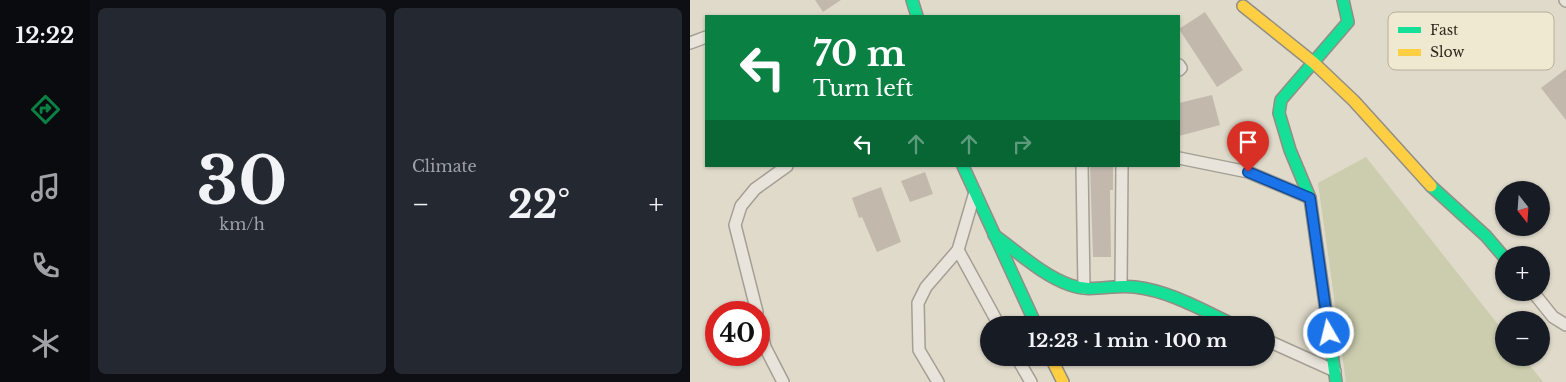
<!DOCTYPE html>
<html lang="en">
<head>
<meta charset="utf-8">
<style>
  body { margin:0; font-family:"Libre Baskerville",serif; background:#242831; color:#f1f3f6; height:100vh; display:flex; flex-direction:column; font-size:19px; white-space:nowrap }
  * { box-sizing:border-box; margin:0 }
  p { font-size:16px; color:#9ea1a6 }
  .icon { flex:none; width:28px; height:28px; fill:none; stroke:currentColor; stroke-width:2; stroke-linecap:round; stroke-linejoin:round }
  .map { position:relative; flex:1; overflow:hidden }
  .details { display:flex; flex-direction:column; gap:8px; padding:8px; background:#0d0f14; width:600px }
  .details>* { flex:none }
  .top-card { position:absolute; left:15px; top:15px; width:475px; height:152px; border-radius:0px; box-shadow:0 1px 4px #0004; background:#0b8043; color:#fff; overflow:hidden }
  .needle { width:32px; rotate:163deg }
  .buttons { position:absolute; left:805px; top:181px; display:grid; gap:10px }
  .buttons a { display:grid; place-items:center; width:55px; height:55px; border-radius:50%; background:#171b24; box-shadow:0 1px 4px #0004; font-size:25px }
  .speed { position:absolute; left:15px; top:301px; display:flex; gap:10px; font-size:25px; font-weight:700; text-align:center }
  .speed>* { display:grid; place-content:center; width:65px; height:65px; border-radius:50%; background:#171b24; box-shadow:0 1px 4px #0004; line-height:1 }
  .speed .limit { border:8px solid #d22; background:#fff; color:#111 }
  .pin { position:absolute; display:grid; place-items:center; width:42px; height:42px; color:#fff; margin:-51px -21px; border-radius:50% 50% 50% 0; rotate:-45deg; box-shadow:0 0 5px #0007 }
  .pin .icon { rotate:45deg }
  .me { position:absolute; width:55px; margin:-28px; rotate:352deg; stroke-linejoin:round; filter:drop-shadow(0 0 4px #0008) }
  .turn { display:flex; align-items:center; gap:18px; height:105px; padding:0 25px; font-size:22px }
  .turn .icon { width:65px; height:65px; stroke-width:2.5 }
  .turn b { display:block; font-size:35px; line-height:42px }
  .lanes { display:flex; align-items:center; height:48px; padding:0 25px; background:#0003; justify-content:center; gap:25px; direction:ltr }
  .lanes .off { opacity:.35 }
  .big { font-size:38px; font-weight:700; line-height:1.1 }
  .details .widget { flex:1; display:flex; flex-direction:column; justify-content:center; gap:8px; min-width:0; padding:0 18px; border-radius:8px; background:#242831 }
  .details .dial { align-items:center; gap:0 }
  .dial b { font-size:65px; line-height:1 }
  .heat { display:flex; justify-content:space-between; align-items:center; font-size:28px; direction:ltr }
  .details .tiles { flex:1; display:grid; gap:8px; grid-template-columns:repeat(2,1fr) }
  .trip { position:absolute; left:290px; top:316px; width:295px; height:50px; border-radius:25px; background:#171b24; box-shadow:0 1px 4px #0004; font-weight:700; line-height:50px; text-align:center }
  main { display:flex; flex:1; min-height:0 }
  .menu { display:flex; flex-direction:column; width:90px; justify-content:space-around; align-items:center; background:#090b0e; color:#9ea1a6 }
  .menu .icon { width:35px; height:35px }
  .menu .active { color:#0b8043 }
  .menu b { font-size:22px; color:#f1f3f6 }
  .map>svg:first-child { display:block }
  .green { fill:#cbcdae }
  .building { fill:#c2b9ac }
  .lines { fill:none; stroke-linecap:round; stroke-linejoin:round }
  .street-casing { stroke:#a49f94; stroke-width:14 }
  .fast-casing { stroke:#938e84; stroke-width:14 }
  .slow-casing { stroke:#938e84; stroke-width:14 }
  .street { stroke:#e8e4db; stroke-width:11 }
  .fast { stroke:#16e098; stroke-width:11 }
  .slow { stroke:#ffcf43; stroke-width:11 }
  .route-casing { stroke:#114b97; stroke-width:12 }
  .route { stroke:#1a73e8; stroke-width:9 }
  .key { fill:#efe9d1; stroke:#b6af9b; stroke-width:1 }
  .key-label { font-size:14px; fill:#30281e }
</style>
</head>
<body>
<main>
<nav class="menu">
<b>12:22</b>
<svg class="icon active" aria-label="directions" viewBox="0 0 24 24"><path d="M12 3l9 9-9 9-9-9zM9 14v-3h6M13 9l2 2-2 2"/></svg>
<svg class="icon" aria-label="music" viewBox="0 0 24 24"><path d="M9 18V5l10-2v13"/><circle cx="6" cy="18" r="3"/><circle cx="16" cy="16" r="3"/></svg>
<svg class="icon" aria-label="phone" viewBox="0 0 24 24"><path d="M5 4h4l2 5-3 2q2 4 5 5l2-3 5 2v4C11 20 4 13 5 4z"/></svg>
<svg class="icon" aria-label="climate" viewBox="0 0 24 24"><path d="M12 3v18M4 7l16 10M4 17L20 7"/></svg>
</nav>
<section class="details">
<div class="tiles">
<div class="widget dial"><b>30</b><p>km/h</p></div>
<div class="widget"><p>Climate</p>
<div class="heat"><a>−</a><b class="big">22°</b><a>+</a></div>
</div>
</div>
</section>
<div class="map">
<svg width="876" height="382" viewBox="0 0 876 382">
  <rect width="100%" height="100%" fill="#dfdaca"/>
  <path class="green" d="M676,157L814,332V358H834L853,382H656L628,183Z"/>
  <g class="building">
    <path d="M125,0H151L133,12Z"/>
    <path d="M515,12L553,70L527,87L489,29Z"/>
    <path d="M876,69V120L851,88Z"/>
    <path d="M522,95L530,125L489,136V103Z"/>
    <path d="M400,166H423V190H420L421,257H403Z"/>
    <path d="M235,172L243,194L220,202L211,181Z"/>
    <path d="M191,187L211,242L187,252L172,217L169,218L162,198Z"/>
  </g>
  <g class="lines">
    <g class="street-casing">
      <g id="street">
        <path d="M875,0L876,1"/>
        <path d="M0,43L16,37"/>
        <path d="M489,65L491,68L489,70"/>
        <path d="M489,158L558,172L620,198"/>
        <path d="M392,166L394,288"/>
        <path d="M268,250L309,325"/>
        <path d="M431,286L432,166"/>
        <path d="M843,292L863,317L876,325"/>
        <path d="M67,312L45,225L51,206L65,189L97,166"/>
        <path d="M69,321L75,347L93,382"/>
        <path d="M576,340L645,371"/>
        <path d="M327,358L341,382"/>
        <path d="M248,382L229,350L228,303L236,287L268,250L285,192"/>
      </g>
    </g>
    <g class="fast-casing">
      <g id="fast">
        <path d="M222,0L227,16"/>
        <path d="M273,166L346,325"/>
        <path d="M741,186L796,236L814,257"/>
        <path d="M304,235C328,252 352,275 380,285C401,293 423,284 445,287C480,291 512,310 544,325"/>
        <path d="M646,382L620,198L600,150L589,113L591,100L658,22L653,0"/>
      </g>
    </g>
    <g class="slow-casing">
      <g id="slow">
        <path d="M553,6L624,63L664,101L741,186"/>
        <path d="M361,358L373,382"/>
      </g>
    </g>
    <use href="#street" class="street"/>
    <use href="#fast" class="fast"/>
    <use href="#slow" class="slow"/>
  </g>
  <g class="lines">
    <g class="route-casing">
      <path id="route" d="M558,172L620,198L639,333"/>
    </g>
    <use href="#route" class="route"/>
  </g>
  <rect x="698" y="12" width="166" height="58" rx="8" class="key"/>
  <rect x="708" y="27" width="23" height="6" fill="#16e098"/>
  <rect x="708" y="49" width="23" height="7" fill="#ffcf43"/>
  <g class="key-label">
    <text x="740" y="35">Fast</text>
    <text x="740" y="57">Slow</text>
  </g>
</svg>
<div class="buttons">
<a><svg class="needle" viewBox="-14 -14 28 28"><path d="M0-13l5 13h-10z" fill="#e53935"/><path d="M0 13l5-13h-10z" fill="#9ea1a6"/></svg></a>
<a>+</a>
<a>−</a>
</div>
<div class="speed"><div class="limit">40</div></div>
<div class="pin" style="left:558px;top:172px;background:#d93025"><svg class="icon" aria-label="arrive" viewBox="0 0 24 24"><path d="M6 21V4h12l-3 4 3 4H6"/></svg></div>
<svg class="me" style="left:639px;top:333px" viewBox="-20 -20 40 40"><circle r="17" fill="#1a73e8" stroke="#fff" stroke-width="3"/><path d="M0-11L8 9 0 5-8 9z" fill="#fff"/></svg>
<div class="trip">12:23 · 1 min · 100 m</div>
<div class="top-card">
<div class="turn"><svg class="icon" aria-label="left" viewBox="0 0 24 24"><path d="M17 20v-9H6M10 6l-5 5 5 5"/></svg><div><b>70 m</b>Turn left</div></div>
<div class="lanes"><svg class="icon" aria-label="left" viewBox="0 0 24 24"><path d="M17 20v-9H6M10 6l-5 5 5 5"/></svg><svg class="icon off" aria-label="ahead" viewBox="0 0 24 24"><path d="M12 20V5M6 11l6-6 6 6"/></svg><svg class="icon off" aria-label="ahead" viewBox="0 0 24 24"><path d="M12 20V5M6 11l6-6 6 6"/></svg><svg class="icon off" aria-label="right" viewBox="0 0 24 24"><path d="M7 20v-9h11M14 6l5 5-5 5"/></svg></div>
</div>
</div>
</main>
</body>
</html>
